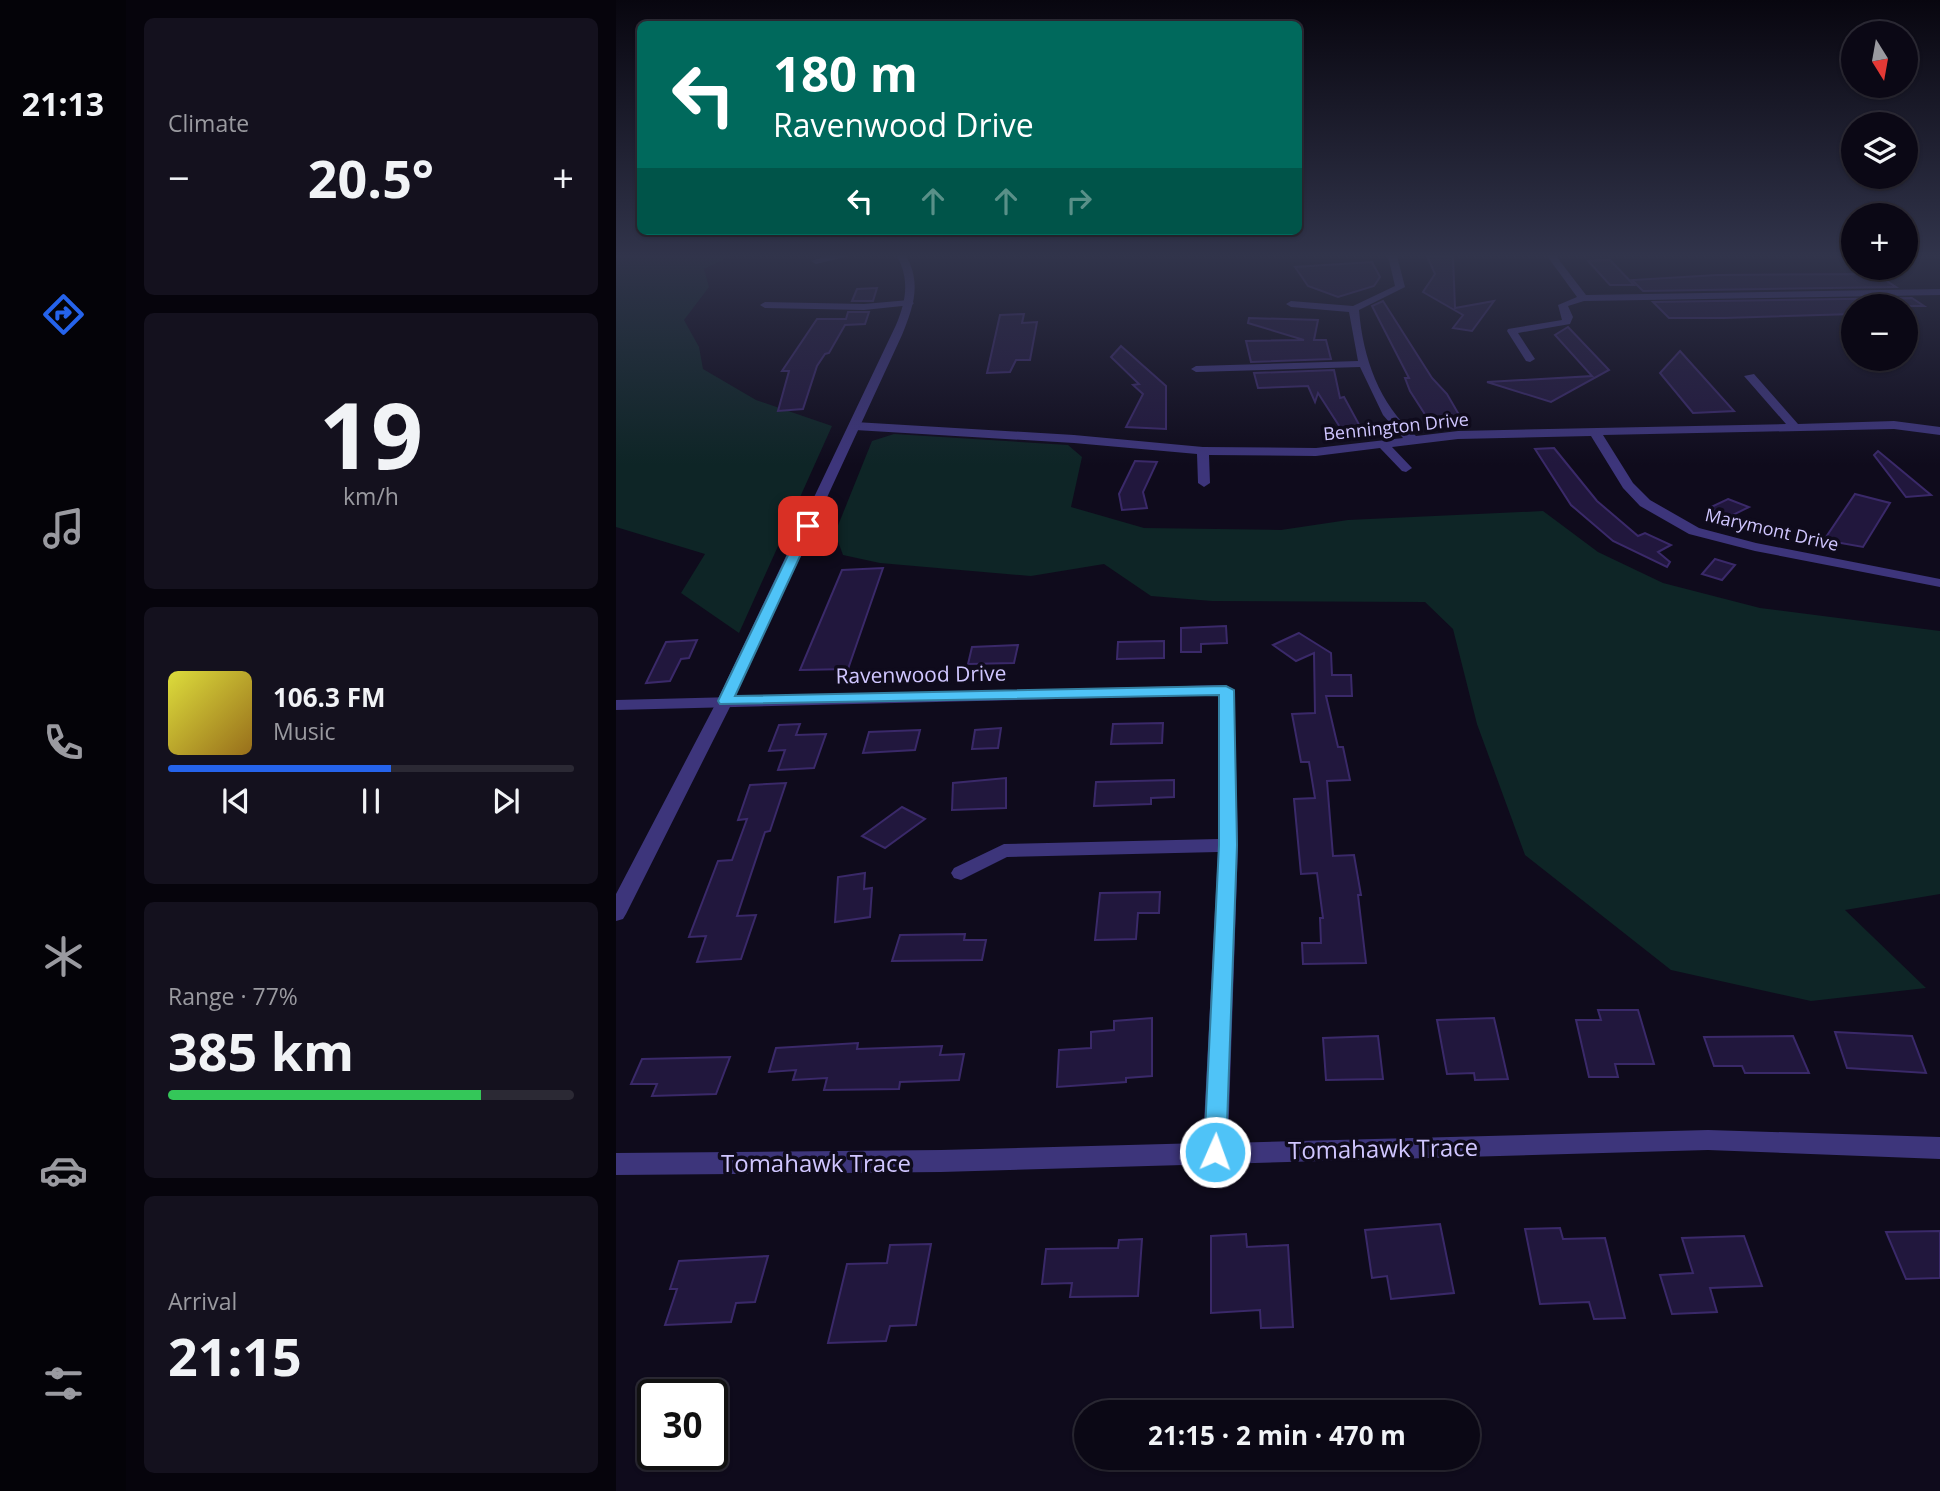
<!DOCTYPE html>
<html lang="en">
<head>
<meta charset="utf-8">
<style>
  body { margin:0; font-family:"Open Sans",sans-serif; background:#14111e; color:#f1f3f6; height:100vh; display:flex; flex-direction:column; font-size:26px; white-space:nowrap }
  * { box-sizing:border-box; margin:0 }
  p { font-size:23px; color:#9a9aa0 }
  .icon { flex:none; width:38px; height:38px; fill:none; stroke:currentColor; stroke-width:2; stroke-linecap:round; stroke-linejoin:round }
  .map { position:relative; flex:1; overflow:hidden }
  .sheet { display:flex; flex-direction:column; gap:18px; padding:18px; background:#06040c; width:490px }
  .sheet>* { flex:none }
  .hud { position:absolute; left:21px; top:21px; width:665px; height:214px; border-radius:10px; box-shadow:0 2px 5px #0004,0 0 0 2px #2b2934; background:#00695c; color:#fff; overflow:hidden }
  .needle { width:46px; rotate:169deg }
  .tools { position:absolute; left:1225px; top:21px; display:grid; gap:14px }
  .tools a { display:grid; place-items:center; width:77px; height:77px; border-radius:50%; background:#0b0815; box-shadow:0 2px 5px #0004,0 0 0 2px #2b2934; font-size:35px }
  .speed { position:absolute; left:21px; top:1379px; display:flex; gap:14px; font-size:35px; font-weight:700; text-align:center }
  .speed>* { display:grid; place-content:center; width:91px; height:91px; border-radius:50%; background:#0b0815; box-shadow:0 2px 5px #0004,0 0 0 2px #2b2934; line-height:1 }
  .speed .limit { border:4px solid #111; border-radius:10px; background:#fff; color:#111 }
  .pin { position:absolute; display:grid; place-items:center; width:60px; height:60px; color:#fff; margin:-30px; border-radius:14px; box-shadow:0 4px 10px #0006 }
  .me { position:absolute; width:77px; margin:-38px; rotate:2deg; stroke-linejoin:round; filter:drop-shadow(0 0 5px #0008) }
  .turn { display:flex; align-items:center; gap:24px; height:147px; padding:0 21px; font-size:32px }
  .turn .icon { width:91px; height:91px; stroke-width:2.5 }
  .turn b { display:block; font-size:49px; line-height:60px }
  .lanes { display:flex; align-items:center; height:66px; padding:0 21px; background:#0003; justify-content:center; gap:35px; direction:ltr }
  .lanes .off { opacity:.35 }
  .big { font-size:52px; font-weight:700; line-height:1.1 }
  .sheet .widget { flex:1; display:flex; flex-direction:column; justify-content:center; gap:10px; min-width:0; padding:0 24px; border-radius:10px; background:#14111e }
  .sheet .dial { align-items:center; gap:0 }
  .dial b { font-size:91px; line-height:1 }
  .song { display:flex; align-items:center; gap:21px }
  .cover { width:84px; height:84px; border-radius:10px; background:linear-gradient(135deg,hsl(60 70% 55%),hsl(40 70% 35%)) }
  .played { height:7px; border-radius:4px; background:linear-gradient(90deg,#2563eb 55%,#2b2934 55%) }
  .keys { display:flex; justify-content:space-around; direction:ltr }
  .heat { display:flex; justify-content:space-between; align-items:center; font-size:38px; direction:ltr }
  .charge { height:10px; border-radius:5px; background:linear-gradient(90deg,#34c759 77%,#2b2934 0) }
  .trip { position:absolute; left:458px; top:1400px; width:406px; height:70px; border-radius:35px; background:#0b0815; box-shadow:0 2px 5px #0004,0 0 0 2px #2b2934; font-weight:700; line-height:70px; text-align:center }
  main { display:flex; flex:1; min-height:0 }
  .menu { display:flex; flex-direction:column; width:126px; justify-content:space-around; align-items:center; background:#040308; color:#9a9aa0 }
  .menu .icon { width:49px; height:49px }
  .menu .current { color:#2563eb }
  .menu b { font-size:32px; color:#f1f3f6 }
  .map>svg:first-child { display:block }
  .green { fill:#0e2526 }
  .building { fill:#21173d; stroke:#3a2969; stroke-width:2 }
  .lines { fill:none; stroke-linecap:round; stroke-linejoin:round }
  .minor { fill:#3d357b; fill-rule:evenodd }
  .tertiary { fill:#3d357b; fill-rule:evenodd }
  .route { fill:#4fc3f7; stroke:#337fa1; stroke-width:2 }
  .labels { text-anchor:middle; dominant-baseline:central; stroke-width:7; stroke-linejoin:round; paint-order:stroke }
  .far-street-label { font-size:18px; fill:#d0c6ff; stroke:#0f0b1c }
  .street-label { font-size:21px; fill:#d0c6ff; stroke:#0f0b1c }
  .near-street-label { font-size:24px; fill:#d0c6ff; stroke:#0f0b1c }
</style>
</head>
<body>
<main>
<nav class="menu">
<b>21:13</b>
<svg class="icon current" aria-label="directions" viewBox="0 0 24 24"><path d="M12 3l9 9-9 9-9-9zM9 14v-3h6M13 9l2 2-2 2"/></svg>
<svg class="icon" aria-label="music" viewBox="0 0 24 24"><path d="M9 18V5l10-2v13"/><circle cx="6" cy="18" r="3"/><circle cx="16" cy="16" r="3"/></svg>
<svg class="icon" aria-label="phone" viewBox="0 0 24 24"><path d="M5 4h4l2 5-3 2q2 4 5 5l2-3 5 2v4C11 20 4 13 5 4z"/></svg>
<svg class="icon" aria-label="climate" viewBox="0 0 24 24"><path d="M12 3v18M4 7l16 10M4 17L20 7"/></svg>
<svg class="icon" aria-label="car" viewBox="0 0 24 24"><path d="M5 17H2v-5l4-1 3-4h7l3 4 3 1v5h-3M9 17h6M6 11h13"/><circle cx="7" cy="17" r="2"/><circle cx="17" cy="17" r="2"/></svg>
<svg class="icon" aria-label="filters" viewBox="0 0 24 24"><path d="M4 7h16M4 17h16"/><circle cx="9" cy="7" r="2"/><circle cx="15" cy="17" r="2"/></svg>
</nav>
<section class="sheet">
<div class="widget"><p>Climate</p>
<div class="heat"><a>−</a><b class="big">20.5°</b><a>+</a></div>
</div>
<div class="widget dial"><b>19</b><p>km/h</p></div>
<div class="widget">
<div class="song"><i class="cover"></i><div><b>106.3 FM</b><p>Music</p></div></div>
<div class="played"></div>
<div class="keys"><svg class="icon" aria-label="previous" viewBox="0 0 24 24"><path d="M18 5L8 12l10 7zM5 5v14"/></svg><svg class="icon" aria-label="pause" viewBox="0 0 24 24"><path d="M8 5v14M16 5v14"/></svg><svg class="icon" aria-label="next" viewBox="0 0 24 24"><path d="M6 5l10 7-10 7zM19 5v14"/></svg></div>
</div>
<div class="widget"><p>Range · 77%</p><b class="big">385 km</b><div class="charge"></div></div>
<div class="widget"><p>Arrival</p><b class="big">21:15</b></div>
</section>
<div class="map">
<svg width="1324" height="1491" viewBox="0 0 1324 1491">
  <rect width="100%" height="100%" fill="#0f0b1c"/>
  <g class="green">
    <path d="M0,256H115L88,269L93,287L68,320L83,347L87,369L140,400L216,426L123,633L65,593L89,554L0,527Z"/>
    <path d="M278,434L452,445L466,457L455,507L528,528L665,530L732,520L927,511L982,552L1047,583L1144,608L1324,631V894L1229,910L1310,988L1195,1001L1055,970L909,855L861,724L837,629L809,602L596,601L535,596L488,564L415,576L264,563L227,555L219,533L256,441Z"/>
  </g>
  <g class="building">
    <path d="M811,256H837L839,308L878,301L856,331L837,328L847,315L807,292L819,274Z"/>
    <path d="M994,260L1018,285H994L972,261Z"/>
    <path d="M756,262L764,277L758,286L722,297L692,286L679,267Z"/>
    <path d="M1260,274L1280,287L1027,291L1016,280L1101,275Z"/>
    <path d="M261,288L257,301H236L241,289Z"/>
    <path d="M1296,298L1308,306H1237V314L1108,318H1053L1037,302Z"/>
    <path d="M767,301L816,378L831,394L846,420L812,419L794,391L789,378H793L756,306Z"/>
    <path d="M232,312H253L249,324L229,325L213,353L209,354L201,366L187,409L162,411L173,371H166L201,319H230Z"/>
    <path d="M408,314L406,323L421,322L414,360H400L394,372L371,373L384,315Z"/>
    <path d="M633,318L702,320L698,340H710L715,359L635,362L630,341L688,340L632,323Z"/>
    <path d="M952,327L993,370L935,402L871,382L976,376L939,335Z"/>
    <path d="M505,346L550,386V429L510,427L527,394L517,385L523,384L495,357Z"/>
    <path d="M1064,351L1118,411L1077,413L1044,373Z"/>
    <path d="M718,370L724,398L728,397L746,430L731,431V438L702,393L699,402L692,386L642,388L638,373Z"/>
    <path d="M938,448L981,501L1022,536L1029,533L1055,545L1042,552L1054,562L1051,567L997,541L955,505L919,449Z"/>
    <path d="M1262,451L1315,495L1290,497L1258,455Z"/>
    <path d="M519,461L541,462L527,492L531,508L506,510L503,494Z"/>
    <path d="M1239,494L1274,503L1247,547L1208,540Z"/>
    <path d="M1112,499L1133,507L1113,517L1093,508Z"/>
    <path d="M1099,559L1119,565L1106,580L1086,574Z"/>
    <path d="M267,568L232,669L184,670L226,570Z"/>
    <path d="M610,626L611,643L585,644V652H565V628Z"/>
    <path d="M683,633L715,653L716,675H735L736,696H710L722,747H727L734,780L711,781L717,856L738,855L745,895H742L750,963L687,964L686,943H705L704,918H707L701,873L685,874L678,799L699,798L693,762H685L676,714L699,713L698,653L680,661L657,645Z"/>
    <path d="M81,640L73,658L65,659L54,681L30,683L50,642Z"/>
    <path d="M548,641V658L501,659L502,642Z"/>
    <path d="M402,645L398,663L352,664L356,647Z"/>
    <path d="M547,723L546,743L495,744L497,724Z"/>
    <path d="M184,724L180,735L210,734L198,768L162,770L169,750L153,751L163,725Z"/>
    <path d="M385,728L382,748L356,749L359,730Z"/>
    <path d="M304,730L299,750L247,753L253,732Z"/>
    <path d="M390,778V808L336,810L337,783Z"/>
    <path d="M558,780V797L535,798V804L478,806L480,782Z"/>
    <path d="M170,783L154,831L149,832L121,916L140,915L125,959L81,962L90,936L73,937L102,861L116,860L131,819L122,820L134,785Z"/>
    <path d="M286,807L309,819L269,848L246,836Z"/>
    <path d="M249,873L248,889L256,888L254,917L219,922L222,877Z"/>
    <path d="M544,892L543,913H522L520,939L479,940L484,893Z"/>
    <path d="M349,934L348,940H370L366,960L276,961L284,935Z"/>
    <path d="M982,1010H1022L1038,1064H999L1002,1077H973L960,1020H985Z"/>
    <path d="M536,1018V1076L510,1078V1082L441,1087L443,1050L475,1048V1032L498,1030V1021Z"/>
    <path d="M878,1018L892,1079L859,1080L858,1073L831,1074L821,1020Z"/>
    <path d="M1219,1032L1296,1036L1310,1073L1231,1068Z"/>
    <path d="M762,1036L767,1079L710,1080L707,1038Z"/>
    <path d="M1177,1036L1193,1073H1129L1126,1066H1098L1088,1037Z"/>
    <path d="M242,1043L241,1049L326,1046L324,1055L348,1054L343,1080L284,1082L283,1089L208,1090L211,1078L177,1080L180,1070L153,1072L160,1048Z"/>
    <path d="M114,1057L100,1094L36,1096L41,1084H15L26,1059Z"/>
    <path d="M824,1224L838,1293L775,1299L771,1276L756,1278L749,1230Z"/>
    <path d="M944,1228L947,1239L989,1238L1009,1318L978,1319L973,1302L924,1304L909,1229Z"/>
    <path d="M1324,1231V1278L1290,1279L1270,1232Z"/>
    <path d="M630,1234L631,1247L672,1245L677,1327L645,1328L644,1310L595,1313V1236Z"/>
    <path d="M1128,1236L1146,1286L1094,1288L1101,1312L1056,1314L1044,1275L1077,1273L1066,1238Z"/>
    <path d="M526,1239L522,1296L454,1297L456,1283L426,1284L430,1249L502,1248L503,1240Z"/>
    <path d="M315,1244L300,1325L274,1326L270,1341L212,1343L231,1264L271,1263L274,1245Z"/>
    <path d="M152,1256L139,1302L120,1303L115,1322L49,1325L61,1289H54L63,1261Z"/>
  </g>
  <g class="lines">
    <g class="minor">
      <path d="M211,256H233L200,264L195,261Z"/>
      <path d="M772,256H781L789,287L743,310C747,358 763,404 800,436L842,431L1170,424L1128,376L1138,374L1182,424L1278,421L1324,427V435L1278,429L987,435L1017,483L1034,500L1083,528L1140,543L1324,579V587L1139,551L1073,534L1024,506L1007,488L975,436L842,439L776,447L796,468L790,472L786,471L764,448L700,456L593,455L594,483L588,487L582,483L581,454L458,443L239,430L233,426L239,422L458,435L587,447L700,448L787,438L767,415L744,367L580,372L575,369L580,366L742,361L733,312L675,307L670,304L675,301L737,306L779,286Z"/>
      <path d="M931,256H940L970,295L1324,289V295L968,301L952,306L957,317L954,324L902,333L919,359L914,362L910,361L891,331L892,329L946,320L942,305L961,297Z"/>
      <path d="M293,300L298,303L296,305L248,310L149,308L144,305L149,302L248,304Z"/>
      <path d="M610,685L618,690L622,845L612,1143L1092,1130L1324,1137V1159L1092,1150L325,1172L0,1175V1153L325,1150L587,1143L602,852L391,857L345,880L338,878L335,873L338,868L388,844L602,839V695L0,710V700Z"/>
    </g>
    <path class="tertiary" d="M281,256H290C306,283 297,308 286,335L117,701L10,914L7,919L0,921V894L101,701L280,325C290,301 294,280 281,256Z"/>
  </g>
  <linearGradient id="sky" x2="0" y2="1"><stop stop-color="#08060f"/><stop offset="0.55" stop-color="#31344b"/><stop offset="1" stop-color="#31344b" stop-opacity="0"/></linearGradient>
  <rect width="1324" height="465" fill="url(#sky)"/>
  <path class="route" d="M192,522L198,526L119,696L610,686L618,690L621,845L610,1152L607,1158L599,1161L591,1158L588,1152L603,845V695L104,704L102,701L186,526Z"/>
  <g class="labels">
    <g class="far-street-label">
      <text transform="translate(780 426) rotate(-6)">Bennington Drive</text>
      <text transform="translate(1156 529) rotate(13)">Marymont Drive</text>
    </g>
    <g class="street-label">
      <text transform="translate(305 674) rotate(-1)">Ravenwood Drive</text>
    </g>
    <g class="near-street-label">
      <text transform="translate(767 1148) rotate(-1)">Tomahawk Trace</text>
      <text x="200" y="1162">Tomahawk Trace</text>
    </g>
  </g>
</svg>
<div class="tools">
<a><svg class="needle" viewBox="-14 -14 28 28"><path d="M0-13l5 13h-10z" fill="#e53935"/><path d="M0 13l5-13h-10z" fill="#9a9aa0"/></svg></a>
<a><svg class="icon" aria-label="layers" viewBox="0 0 24 24"><path d="M12 4l9 5-9 5-9-5zM3 14l9 5 9-5"/></svg></a>
<a>+</a>
<a>−</a>
</div>
<div class="speed"><div class="limit">30</div></div>
<div class="pin" style="left:192px;top:526px;background:#d93025"><svg class="icon" aria-label="arrive" viewBox="0 0 24 24"><path d="M6 21V4h12l-3 4 3 4H6"/></svg></div>
<svg class="me" style="left:599px;top:1152px" viewBox="-20 -20 40 40"><circle r="17" fill="#4fc3f7" stroke="#fff" stroke-width="3"/><path d="M0-11L8 9 0 5-8 9z" fill="#fff"/></svg>
<div class="trip">21:15 · 2 min · 470 m</div>
<div class="hud">
<div class="turn"><svg class="icon" aria-label="left" viewBox="0 0 24 24"><path d="M17 20v-9H6M10 6l-5 5 5 5"/></svg><div><b>180 m</b>Ravenwood Drive</div></div>
<div class="lanes"><svg class="icon" aria-label="left" viewBox="0 0 24 24"><path d="M17 20v-9H6M10 6l-5 5 5 5"/></svg><svg class="icon off" aria-label="ahead" viewBox="0 0 24 24"><path d="M12 20V5M6 11l6-6 6 6"/></svg><svg class="icon off" aria-label="ahead" viewBox="0 0 24 24"><path d="M12 20V5M6 11l6-6 6 6"/></svg><svg class="icon off" aria-label="right" viewBox="0 0 24 24"><path d="M7 20v-9h11M14 6l5 5-5 5"/></svg></div>
</div>
</div>
</main>
</body>
</html>
